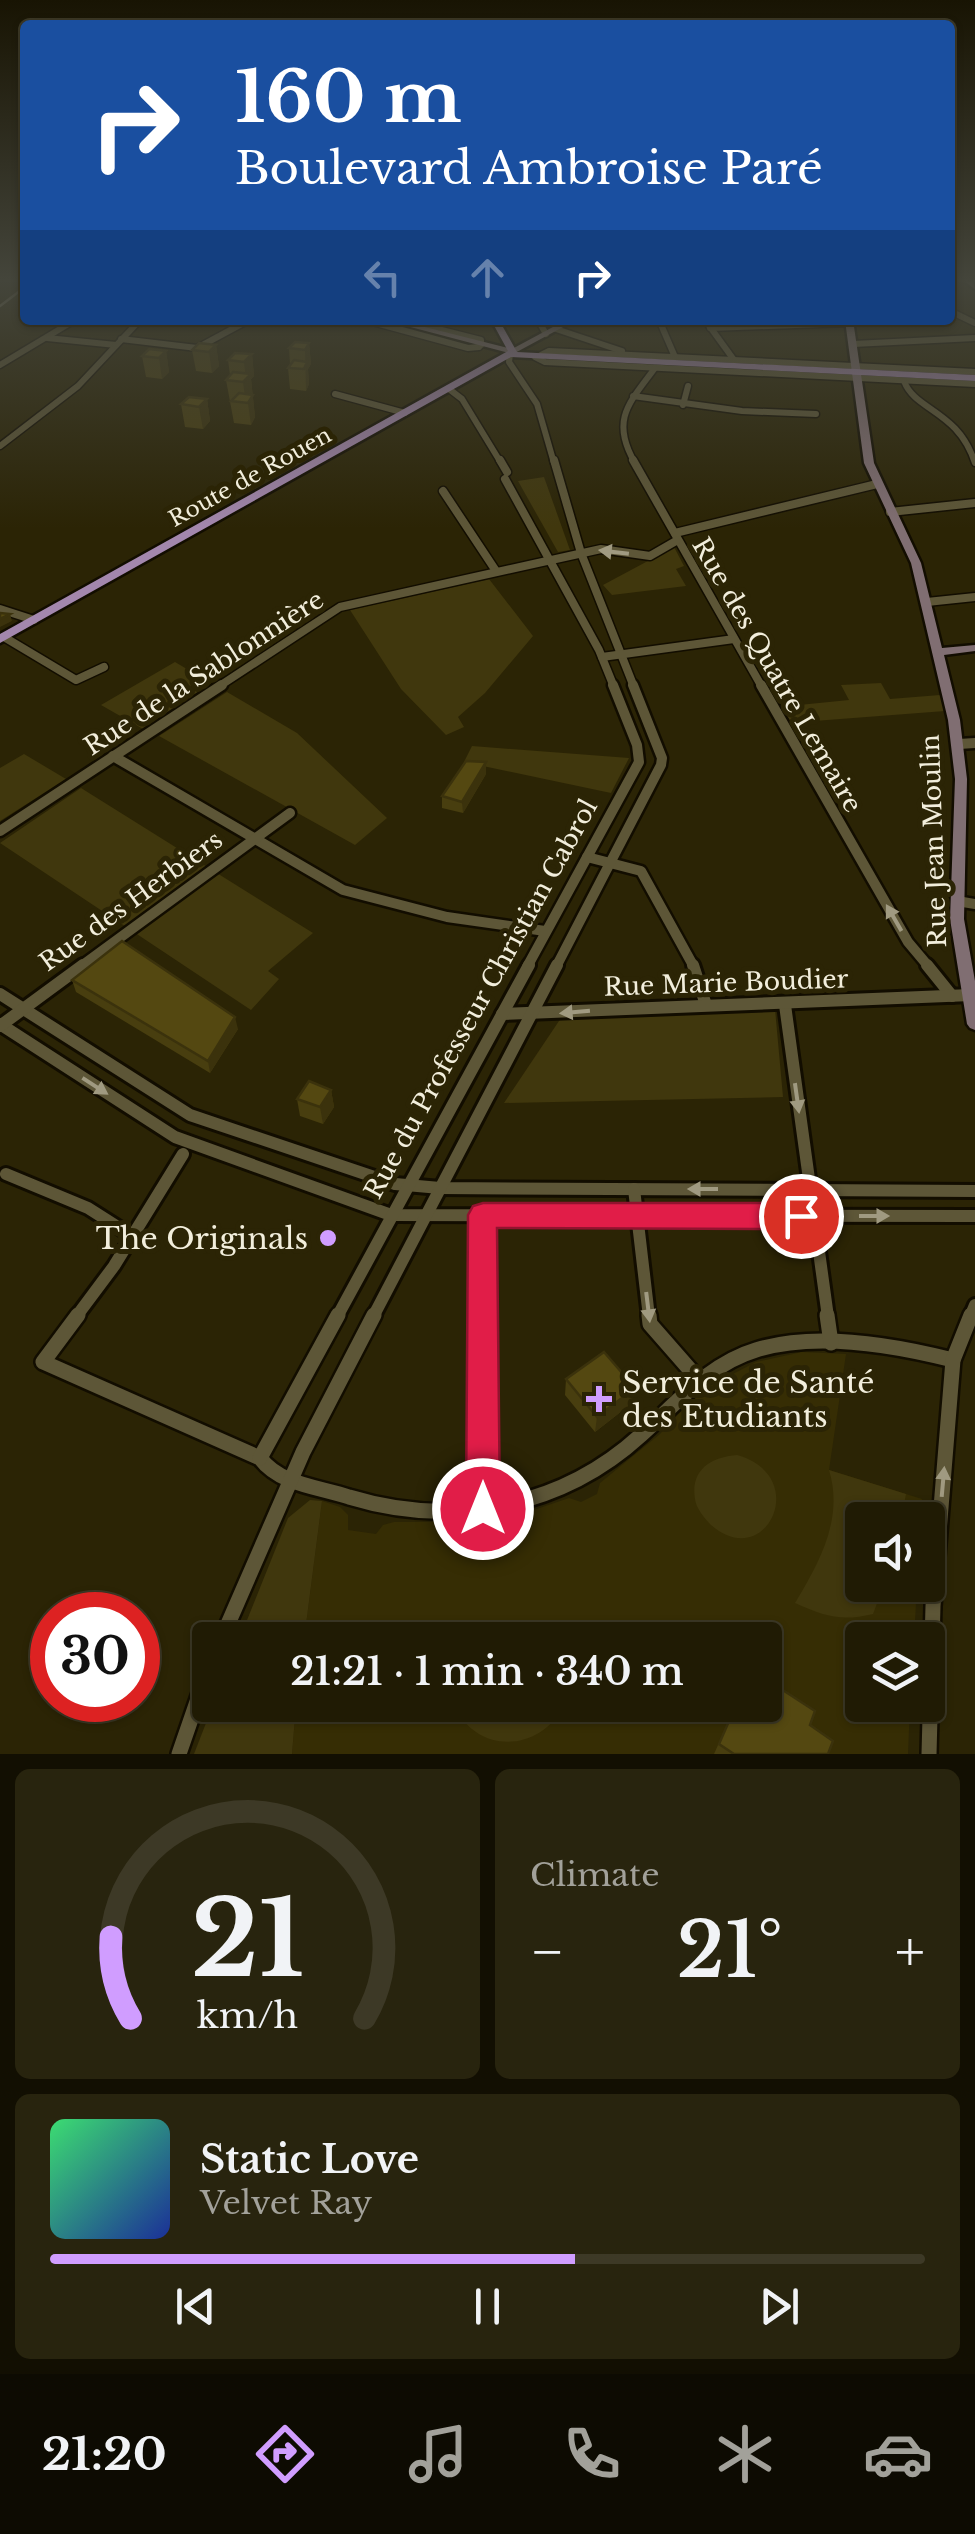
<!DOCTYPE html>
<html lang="en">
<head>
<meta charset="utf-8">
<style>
  body { margin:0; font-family:"Libre Baskerville",serif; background:#28240e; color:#f1f3f6; height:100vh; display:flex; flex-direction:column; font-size:38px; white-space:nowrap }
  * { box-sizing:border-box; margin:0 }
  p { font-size:32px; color:#a2a19a }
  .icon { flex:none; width:55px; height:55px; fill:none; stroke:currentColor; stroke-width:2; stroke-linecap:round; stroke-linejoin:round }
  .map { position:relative; height:1754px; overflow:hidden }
  .panel { display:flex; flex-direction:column; gap:15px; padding:15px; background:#120f02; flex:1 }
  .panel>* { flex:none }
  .hud { position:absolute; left:20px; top:20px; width:935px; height:305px; border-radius:10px; box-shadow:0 2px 8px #0004,0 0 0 2px #3d3926; background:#1a4fa0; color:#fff; overflow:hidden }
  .fabs { position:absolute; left:845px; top:1502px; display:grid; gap:20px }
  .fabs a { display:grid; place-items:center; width:100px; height:100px; border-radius:10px; background:#201b04; box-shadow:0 2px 8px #0004,0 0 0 2px #3d3926; font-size:50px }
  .speed { position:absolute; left:30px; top:1592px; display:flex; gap:20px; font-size:50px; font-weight:700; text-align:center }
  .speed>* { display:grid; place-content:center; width:130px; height:130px; border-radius:50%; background:#201b04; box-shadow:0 2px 8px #0004,0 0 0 2px #3d3926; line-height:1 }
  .speed .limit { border:15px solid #d22; background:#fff; color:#111 }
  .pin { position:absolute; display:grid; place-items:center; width:85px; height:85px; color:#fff; margin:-42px; border:5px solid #fff; border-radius:50%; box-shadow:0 2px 10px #0007 }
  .me { position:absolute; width:110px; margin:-55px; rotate:0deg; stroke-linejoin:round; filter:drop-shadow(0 0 8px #0008) }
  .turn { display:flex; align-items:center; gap:35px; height:210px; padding:0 50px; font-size:45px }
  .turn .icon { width:130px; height:130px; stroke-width:2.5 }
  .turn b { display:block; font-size:70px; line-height:85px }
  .lanes { display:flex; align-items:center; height:95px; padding:0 50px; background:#0003; justify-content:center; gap:50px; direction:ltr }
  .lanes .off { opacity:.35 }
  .big { font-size:75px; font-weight:600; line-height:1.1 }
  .panel .widget { flex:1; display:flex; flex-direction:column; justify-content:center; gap:15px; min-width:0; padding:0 35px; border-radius:15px; background:#28240e }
  .panel .dial { align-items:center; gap:0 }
  .dial svg { height:260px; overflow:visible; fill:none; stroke:#3d3926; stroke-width:7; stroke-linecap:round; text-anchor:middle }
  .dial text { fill:#f1f3f6; stroke:none }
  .song { display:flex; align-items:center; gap:30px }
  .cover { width:120px; height:120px; border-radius:15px; background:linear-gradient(135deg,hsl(140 70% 55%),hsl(230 70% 35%)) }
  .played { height:10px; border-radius:5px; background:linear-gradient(90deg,#d09dff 60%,#3d3926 60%) }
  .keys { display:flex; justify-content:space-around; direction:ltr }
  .heat { display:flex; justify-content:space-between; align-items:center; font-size:55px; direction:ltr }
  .panel .tiles { flex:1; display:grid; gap:15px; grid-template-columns:1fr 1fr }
  .widget:last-child { grid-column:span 2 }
  .trip { position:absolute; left:192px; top:1622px; width:590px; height:100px; border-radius:10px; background:#201b04; box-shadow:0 2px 8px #0004,0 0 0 2px #3d3926; font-weight:600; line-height:100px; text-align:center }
  .tab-bar { display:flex; height:160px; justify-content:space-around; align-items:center; background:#0d0b02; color:#a2a19a }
  .tab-bar .icon { width:70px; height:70px }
  .tab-bar .current { color:#d09dff }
  .tab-bar b { font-size:45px; color:#f1f3f6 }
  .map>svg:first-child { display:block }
  .built { fill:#362d04 }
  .green { fill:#40370d }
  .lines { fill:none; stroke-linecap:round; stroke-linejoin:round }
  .street-far4-casing { stroke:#120d00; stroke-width:9 }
  .street-far3-casing { stroke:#120d00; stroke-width:11 }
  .street-far2-casing { stroke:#120d00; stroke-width:15 }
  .street-far1-casing { stroke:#120d00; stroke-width:18 }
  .street-casing { stroke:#120d00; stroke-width:20 }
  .secondary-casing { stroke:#120d00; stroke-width:5 }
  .primary-casing { stroke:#120d00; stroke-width:5 }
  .street-far4 { stroke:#5d5637; stroke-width:6 }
  .street-far3 { stroke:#5d5637; stroke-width:8 }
  .street-far2 { stroke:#5d5637; stroke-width:10 }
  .street-far1 { stroke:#5d5637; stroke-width:12 }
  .street { stroke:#5d5637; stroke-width:15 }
  .secondary { fill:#806e72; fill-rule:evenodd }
  .primary { fill:#a387ad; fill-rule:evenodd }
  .rail { stroke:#99947c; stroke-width:2.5 }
  .wall { fill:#483e0f }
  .shaded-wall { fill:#3b320c }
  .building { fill:#544811; stroke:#3b320c; stroke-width:2.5 }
  .oneway { fill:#a09a81 }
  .route { fill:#e11d48; stroke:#92132f; stroke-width:2.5 }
  .poi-dot { fill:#d09dff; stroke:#2b2405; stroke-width:4 }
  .labels { text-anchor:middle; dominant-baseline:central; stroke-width:10; stroke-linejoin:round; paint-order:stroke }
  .far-street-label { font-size:22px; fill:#f2eedc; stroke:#2b2405 }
  .street-label { font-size:25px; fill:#f2eedc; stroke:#2b2405 }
  .near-poi-label { font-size:30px; fill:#f2eedc; stroke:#2b2405; text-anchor:end }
</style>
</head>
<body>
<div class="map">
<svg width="975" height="1754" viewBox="0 0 975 1754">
  <rect width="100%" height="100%" fill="#2b2405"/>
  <path class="built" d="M802,1352L846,1354L829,1470L922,1499L921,1520H862V1585H917L914,1640H862V1705H910L908,1754H292L296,1705H765V1640H304L322,1501L340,1507L348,1515V1530L376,1534L383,1525L394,1522H470L519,1515L569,1498L581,1502L597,1494L600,1483L660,1434L700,1391L756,1362Z"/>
  <g class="green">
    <path d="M544,477L570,550L558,552L518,481Z"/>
    <path d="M674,547L684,566L676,569L686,586L612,595L603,585Z"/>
    <path d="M489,579L533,636L485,693L458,717L464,727L446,735L401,689L350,610Z"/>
    <path d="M175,662L212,684L143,729L101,705Z"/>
    <path d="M881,683L890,699L940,695L945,711L788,723L779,707L849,700L841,685Z"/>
    <path d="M227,692L297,733L387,818L355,845L159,736Z"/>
    <path d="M472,746L629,758L611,793L464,762Z"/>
    <path d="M24,754L66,779L0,821V768Z"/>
    <path d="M81,788L313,933L268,971L279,979L251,1010L0,843Z"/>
    <path d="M775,1009L783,1097L504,1103L561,1018Z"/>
    <path d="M737,1455C812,1476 766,1573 711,1525C704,1518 696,1508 695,1499C690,1469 712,1457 737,1455Z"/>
    <path d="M829,1470L906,1494L901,1520H862V1585H884L873,1614C841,1622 824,1616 795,1603C819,1563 844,1519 829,1470Z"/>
    <path d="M310,1500L322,1501L304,1640H239L288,1518Z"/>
    <path d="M213,1705H296L292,1754H194Z"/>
    <path d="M455,1705H564C540,1754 474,1754 455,1705Z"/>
  </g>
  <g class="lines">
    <g class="street-far4-casing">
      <g id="street-far4">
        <path d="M950,311L975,323"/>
        <path d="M365,320L468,348L479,347"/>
        <path d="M402,320L481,340V345"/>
        <path d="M538,320L546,334"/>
        <path d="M659,320L675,357"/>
        <path d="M705,320L734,360"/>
        <path d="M710,328L849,323"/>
        <path d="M556,329L622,351"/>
        <path d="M47,338L116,345"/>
        <path d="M121,339L197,348L249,320"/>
        <path d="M853,344L975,338"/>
        <path d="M510,354L509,362L537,404L554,463"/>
        <path d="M541,355L549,351L975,372"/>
        <path d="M535,357L545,362L975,384"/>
        <path d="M0,365L75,320"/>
        <path d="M904,381C915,411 958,410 975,463"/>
        <path d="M449,389L462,399L501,463"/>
        <path d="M335,394L405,413"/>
        <path d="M633,396L742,411L816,414"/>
        <path d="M683,405L688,386"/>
        <path d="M0,446L78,386L140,320"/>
        <path d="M635,463C610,420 629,403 655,368"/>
      </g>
    </g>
    <g class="street-far3-casing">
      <g id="street-far3">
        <path d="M500,460L507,472"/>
        <path d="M554,460L581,553L634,687"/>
        <path d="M633,460L762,687"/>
        <path d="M505,479L599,650L614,687"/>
        <path d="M443,491L496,571"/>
        <path d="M890,512L975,503"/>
        <path d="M675,533L877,484"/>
        <path d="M927,602L975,597"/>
        <path d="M0,609L34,620"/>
        <path d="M4,637L76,680L104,667"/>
        <path d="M602,657L734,639"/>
        <path d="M218,687L340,607L601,549L650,556L676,541"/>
      </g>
    </g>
    <g class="street-far2-casing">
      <g id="street-far2">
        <path d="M761,685L908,942L929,967"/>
        <path d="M959,744L975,743"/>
        <path d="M113,756L343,890L447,917L545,931"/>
        <path d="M0,831L222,685"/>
        <path d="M587,857L641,871L694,967"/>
        <path d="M957,901L975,904"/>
        <path d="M80,967L290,813"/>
        <path d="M527,967L639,762L637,745L613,685"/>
        <path d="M556,967L661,765L662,758L633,685"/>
      </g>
    </g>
    <g class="street-far1-casing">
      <g id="street-far1">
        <path d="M693,965L706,1005"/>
        <path d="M927,965L952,996"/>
        <path d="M0,994L190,1115L395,1184L440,1188L975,1191"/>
        <path d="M785,1005L828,1317"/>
        <path d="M502,1014L971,995"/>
        <path d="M0,1024L175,1137L391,1215L975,1216"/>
        <path d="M0,1026L83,965"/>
        <path d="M6,1174L88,1208L132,1236"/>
        <path d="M634,1189L649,1317"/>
        <path d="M483,1215V1317"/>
        <path d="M76,1317L114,1266L183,1154"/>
        <path d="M337,1317L529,965"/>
        <path d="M373,1317L557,965"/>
        <path d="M970,1317L975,1305"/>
      </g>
    </g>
    <g class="street-casing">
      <g id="street">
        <path d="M78,1315L43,1362L260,1458C280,1485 319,1487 349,1497C451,1528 560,1509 641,1435C677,1403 709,1364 756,1350C816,1331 894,1345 953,1360"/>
        <path d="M483,1315V1509"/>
        <path d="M649,1315L650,1324L699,1380"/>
        <path d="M827,1315L831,1343"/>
        <path d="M260,1458L338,1315"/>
        <path d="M221,1640L303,1452L374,1315"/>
        <path d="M179,1754L210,1664"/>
        <path d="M929,1754L933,1606L953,1360L971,1315"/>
      </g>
    </g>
    <g class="secondary-casing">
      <g id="secondary">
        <path d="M965,282H973L975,289Z"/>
        <path d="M384,320H397L512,349L566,320H576L513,354Z"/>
        <path d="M845,320H853L874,463L921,563L942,648L975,645V651L944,655L960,720L967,779L964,919L975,981V1030L970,1028L967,1024L950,919L955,779L948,720L911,563L864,463Z"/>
      </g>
    </g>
    <g class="primary-casing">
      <path id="primary" d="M491,320H499L517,352L975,375V381L511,357L0,643V634L508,351Z"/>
    </g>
    <use href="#street-far4" class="street-far4"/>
    <use href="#street-far3" class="street-far3"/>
    <use href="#street-far2" class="street-far2"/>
    <use href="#street-far1" class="street-far1"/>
    <use href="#street" class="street"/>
    <use href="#secondary" class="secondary"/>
    <use href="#primary" class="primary"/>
    <path class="rail" d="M0,306L25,287"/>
  </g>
  <g class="wall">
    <path d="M309,343L311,364L308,369L309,384L306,391L290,389L288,368L290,364L289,348Z"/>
    <path d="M216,345L219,366L212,373L196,371L192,350Z"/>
    <path d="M166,351L169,372L162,379L146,377L142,356Z"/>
    <path d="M252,354L254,376L251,379L255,417L251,425L234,423L226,380L230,375L228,360Z"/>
    <path d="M207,399L210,421L203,429L185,427L181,404Z"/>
    <path d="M486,774L463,813L442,808V796Z"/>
    <path d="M72,980L238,1029L210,1073L76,992Z"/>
    <path d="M331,1090L334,1107L323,1124L300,1116L297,1099Z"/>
    <path d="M566,1379L635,1388L632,1403L595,1432L565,1395Z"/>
    <path d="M736,1705L810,1725L828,1754H714Z"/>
  </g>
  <g class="shaded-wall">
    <path d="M309,343L311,364L308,369L309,384L306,391L305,350Z"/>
    <path d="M216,345L219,366L212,373L209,352Z"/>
    <path d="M166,351L169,372L162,379L159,358Z"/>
    <path d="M252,354L254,376L251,379L255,417L251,425L248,403L251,398L246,404L243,382L246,379L244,362Z"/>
    <path d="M207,399L210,421L203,429L199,407Z"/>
    <path d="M10,614L12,621L0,627V619Z"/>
    <path d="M486,762V774L463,813L462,802Z"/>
    <path d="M235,1017L238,1029L210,1073L208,1061Z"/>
    <path d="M331,1090L334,1107L323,1124L320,1107Z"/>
    <path d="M635,1388L632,1403L595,1432L597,1417Z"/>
  </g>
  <g class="building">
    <path d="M295,342L309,343L305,350L289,348Z"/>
    <path d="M199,343L216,345L209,352L192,350Z"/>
    <path d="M149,349L166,351L159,358L142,356Z"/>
    <path d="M235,353L252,354L244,362L228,360Z"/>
    <path d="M294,360L307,362L304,369L288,368Z"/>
    <path d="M233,372L251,374L243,382L226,380Z"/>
    <path d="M239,393L253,395L248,403L231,401Z"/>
    <path d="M189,397L207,399L199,407L181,404Z"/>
    <path d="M0,613L10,614L0,619Z"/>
    <path d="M466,761L486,762L462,802L442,796Z"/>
    <path d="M122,941L235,1017L208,1061L72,980Z"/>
    <path d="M309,1081L331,1090L320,1107L297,1099Z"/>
    <path d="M604,1352L635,1388L597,1417L566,1379Z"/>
    <path d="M775,1685L815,1711L810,1725L833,1741L828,1754H734L719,1744L736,1705H765V1695L769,1698Z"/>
  </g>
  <defs><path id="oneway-solid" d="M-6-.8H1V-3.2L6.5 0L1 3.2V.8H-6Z" transform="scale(2.5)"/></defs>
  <g class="oneway">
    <use href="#oneway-solid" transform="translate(614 552) rotate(-173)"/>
    <use href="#oneway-solid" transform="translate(894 918) rotate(-120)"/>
    <use href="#oneway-solid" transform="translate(575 1012) rotate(175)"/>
    <use href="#oneway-solid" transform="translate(95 1086) rotate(33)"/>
    <use href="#oneway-solid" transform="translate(797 1098) rotate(82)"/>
    <use href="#oneway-solid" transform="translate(703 1189) rotate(-180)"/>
    <use href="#oneway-solid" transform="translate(874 1216)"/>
    <use href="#oneway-solid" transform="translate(648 1307) rotate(83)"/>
    <use href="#oneway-solid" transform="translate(943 1482) rotate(-85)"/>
  </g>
  <linearGradient id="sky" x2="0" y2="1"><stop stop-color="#181403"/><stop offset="0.53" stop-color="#44453b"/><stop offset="1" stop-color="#44453b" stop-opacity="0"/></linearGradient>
  <rect width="975" height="528" fill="url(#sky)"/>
  <path class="route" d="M483,1203H801L811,1207L815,1216L811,1225L801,1229L497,1228L500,1509L495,1521L483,1526L471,1521L466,1509L468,1215L473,1206Z"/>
  <g class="poi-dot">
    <circle cx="328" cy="1238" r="10"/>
    <path d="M594 1384h10v10h10v10h-10v10h-10v-10h-10v-10h10z"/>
  </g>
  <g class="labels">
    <g class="far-street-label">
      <text transform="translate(250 477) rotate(-29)">Route de Rouen</text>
    </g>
    <g class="street-label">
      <text transform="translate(204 673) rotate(-33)">Rue de la Sablonnière</text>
      <text transform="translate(777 675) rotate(60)">Rue des Quatre Lemaire</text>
      <text transform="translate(934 841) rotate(-92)">Rue Jean Moulin</text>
      <text transform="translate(131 901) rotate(-36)">Rue des Herbiers</text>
      <text transform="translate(726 983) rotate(-2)">Rue Marie Boudier</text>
      <text transform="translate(481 999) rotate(-61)">Rue du Professeur Christian Cabrol</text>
    </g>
    <g class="near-poi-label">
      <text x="308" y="1238">The Originals</text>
      <text x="622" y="1382" text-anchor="start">Service de Santé<tspan x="622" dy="34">des Etudiants</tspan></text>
    </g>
  </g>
</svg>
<div class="fabs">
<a><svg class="icon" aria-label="sound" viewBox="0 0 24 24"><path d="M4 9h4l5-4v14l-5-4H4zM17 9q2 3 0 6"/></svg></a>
<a><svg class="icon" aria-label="layers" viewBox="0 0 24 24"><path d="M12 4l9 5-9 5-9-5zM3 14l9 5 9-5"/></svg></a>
</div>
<div class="speed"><div class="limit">30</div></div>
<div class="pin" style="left:801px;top:1216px;background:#d93025"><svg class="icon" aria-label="arrive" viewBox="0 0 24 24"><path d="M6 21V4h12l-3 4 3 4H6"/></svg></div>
<svg class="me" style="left:483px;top:1509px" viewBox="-20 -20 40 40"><circle r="17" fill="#e11d48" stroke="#fff" stroke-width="3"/><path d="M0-11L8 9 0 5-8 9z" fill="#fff"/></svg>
<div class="trip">21:21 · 1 min · 340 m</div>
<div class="hud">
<div class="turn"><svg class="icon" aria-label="right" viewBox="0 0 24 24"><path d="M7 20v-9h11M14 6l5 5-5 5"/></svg><div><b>160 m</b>Boulevard Ambroise Paré</div></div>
<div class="lanes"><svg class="icon off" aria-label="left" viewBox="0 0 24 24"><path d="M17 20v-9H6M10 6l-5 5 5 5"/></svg><svg class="icon off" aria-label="ahead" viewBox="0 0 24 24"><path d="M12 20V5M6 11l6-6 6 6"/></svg><svg class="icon" aria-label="right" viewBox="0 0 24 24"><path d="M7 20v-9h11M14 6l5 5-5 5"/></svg></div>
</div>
</div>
<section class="panel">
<div class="tiles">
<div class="widget dial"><svg viewBox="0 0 100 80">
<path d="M14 69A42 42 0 1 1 86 69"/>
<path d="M14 69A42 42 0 0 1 8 44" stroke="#d09dff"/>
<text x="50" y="56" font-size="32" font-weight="700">21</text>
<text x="50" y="72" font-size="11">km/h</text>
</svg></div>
<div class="widget"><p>Climate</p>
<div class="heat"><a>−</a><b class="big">21°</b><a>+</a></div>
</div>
<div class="widget">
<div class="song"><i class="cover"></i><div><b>Static Love</b><p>Velvet Ray</p></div></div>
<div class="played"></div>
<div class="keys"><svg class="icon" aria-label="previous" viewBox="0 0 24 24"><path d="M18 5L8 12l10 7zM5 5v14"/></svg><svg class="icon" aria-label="pause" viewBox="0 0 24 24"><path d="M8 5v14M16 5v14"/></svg><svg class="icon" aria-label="next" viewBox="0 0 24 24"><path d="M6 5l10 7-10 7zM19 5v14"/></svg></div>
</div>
</div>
</section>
<nav class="tab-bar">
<b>21:20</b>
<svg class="icon current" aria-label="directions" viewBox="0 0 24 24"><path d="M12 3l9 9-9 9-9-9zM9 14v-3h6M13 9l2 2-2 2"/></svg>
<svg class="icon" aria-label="music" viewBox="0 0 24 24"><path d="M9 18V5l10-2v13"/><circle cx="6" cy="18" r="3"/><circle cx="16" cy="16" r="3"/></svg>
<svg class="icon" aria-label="phone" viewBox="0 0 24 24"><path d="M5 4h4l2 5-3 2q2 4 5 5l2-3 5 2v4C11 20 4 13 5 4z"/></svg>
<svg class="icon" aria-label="climate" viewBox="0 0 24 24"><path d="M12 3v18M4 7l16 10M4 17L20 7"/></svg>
<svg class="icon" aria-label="car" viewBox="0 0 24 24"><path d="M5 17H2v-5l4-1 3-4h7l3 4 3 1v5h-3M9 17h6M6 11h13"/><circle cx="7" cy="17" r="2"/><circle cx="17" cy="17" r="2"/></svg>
</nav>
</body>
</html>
